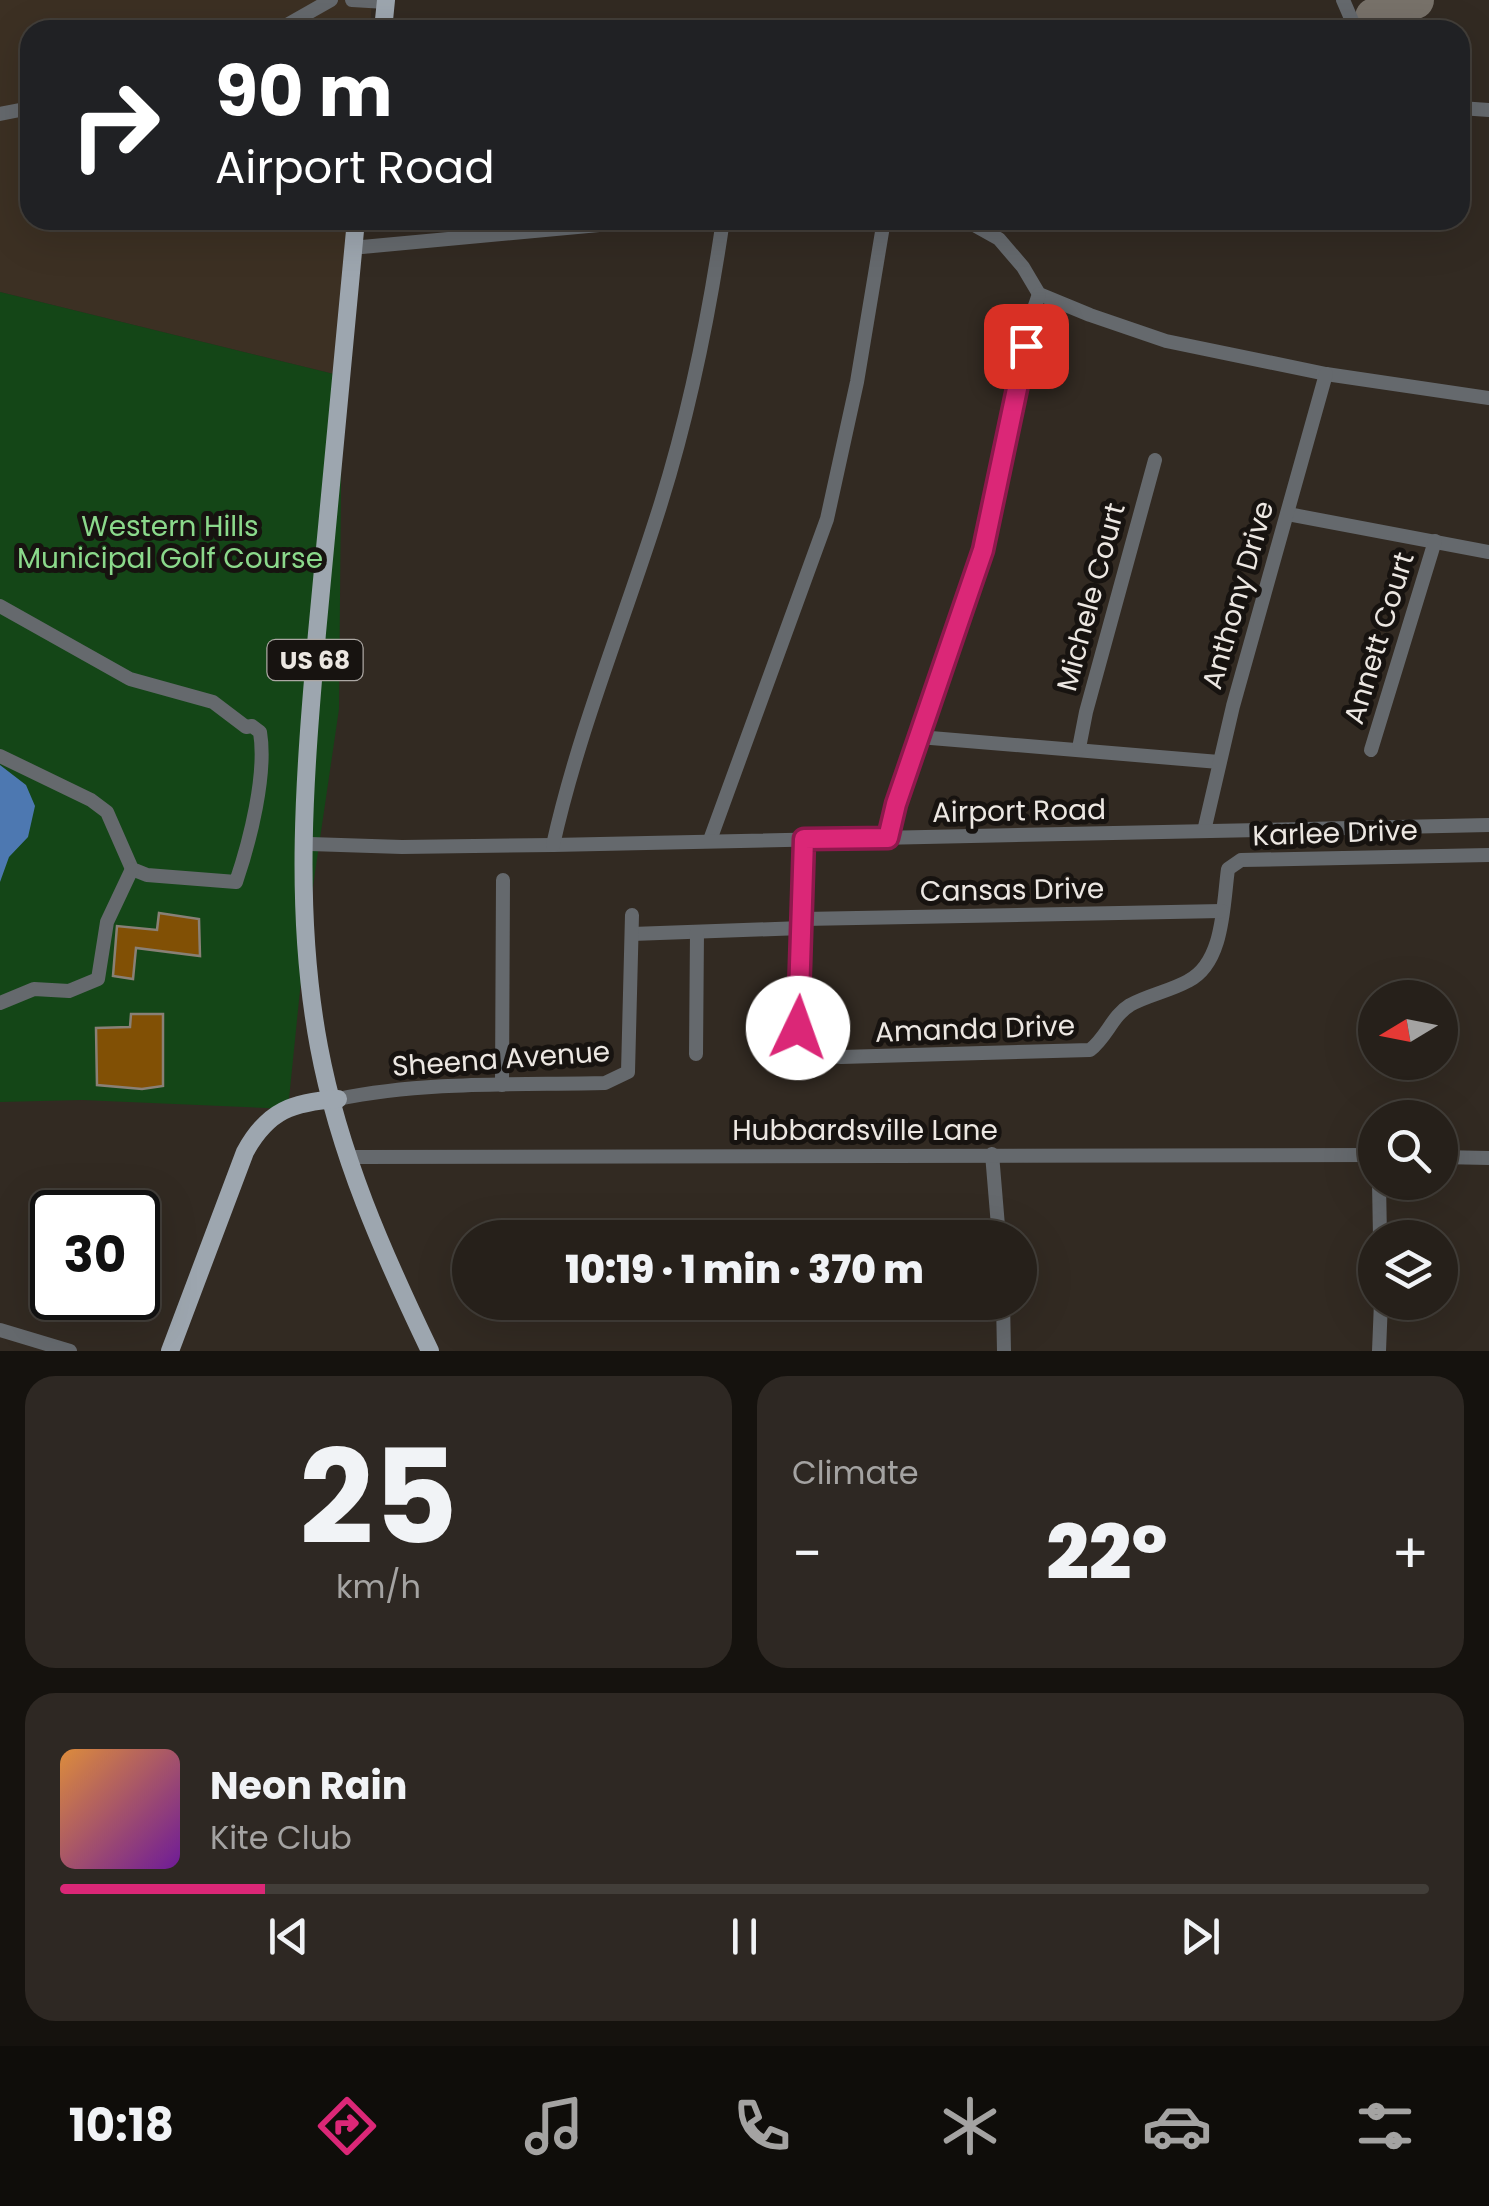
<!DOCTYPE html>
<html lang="en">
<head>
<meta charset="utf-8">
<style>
  body { margin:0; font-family:Poppins,sans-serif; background:#2e2823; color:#f1f3f6; height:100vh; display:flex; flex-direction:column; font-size:38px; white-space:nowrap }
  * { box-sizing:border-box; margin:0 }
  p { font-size:32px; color:#a4a3a2 }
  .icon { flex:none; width:55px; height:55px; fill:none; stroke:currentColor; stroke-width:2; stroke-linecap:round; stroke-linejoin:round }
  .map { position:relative; height:1351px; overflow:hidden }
  .drawer { display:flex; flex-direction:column; gap:25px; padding:25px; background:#15120e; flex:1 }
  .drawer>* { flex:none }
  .top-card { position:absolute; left:20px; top:20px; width:1450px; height:210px; border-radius:30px; box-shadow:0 10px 40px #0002,0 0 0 2px #423e39; background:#202124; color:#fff; overflow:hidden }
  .needle { width:65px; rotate:260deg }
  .buttons { position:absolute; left:1358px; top:980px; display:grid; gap:20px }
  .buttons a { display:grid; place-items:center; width:100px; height:100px; border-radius:50%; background:#26201a; box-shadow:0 10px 40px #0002,0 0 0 2px #423e39; font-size:50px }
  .speed { position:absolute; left:30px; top:1190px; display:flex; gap:20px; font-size:50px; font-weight:700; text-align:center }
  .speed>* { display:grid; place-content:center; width:130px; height:130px; border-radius:50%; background:#26201a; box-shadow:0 10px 40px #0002,0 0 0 2px #423e39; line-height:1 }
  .speed .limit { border:5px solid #111; border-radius:15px; background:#fff; color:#111 }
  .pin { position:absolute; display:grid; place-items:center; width:85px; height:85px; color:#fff; margin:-42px; border-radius:20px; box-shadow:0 5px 15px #0006 }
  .me { position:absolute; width:110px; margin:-55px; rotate:3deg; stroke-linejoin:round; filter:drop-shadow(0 0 8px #0008) }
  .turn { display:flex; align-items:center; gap:35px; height:210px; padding:0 30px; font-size:45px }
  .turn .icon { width:130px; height:130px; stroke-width:2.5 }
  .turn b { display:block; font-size:70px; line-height:85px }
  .big { font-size:75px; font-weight:800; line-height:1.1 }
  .drawer .card { flex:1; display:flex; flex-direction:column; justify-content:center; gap:15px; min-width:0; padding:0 35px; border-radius:30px; background:#2e2823 }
  .drawer .dial { align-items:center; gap:0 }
  .dial b { font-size:130px; line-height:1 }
  .song { display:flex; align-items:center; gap:30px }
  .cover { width:120px; height:120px; border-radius:15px; background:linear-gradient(135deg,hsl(30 70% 55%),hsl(280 70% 35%)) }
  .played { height:10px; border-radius:5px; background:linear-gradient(90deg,#db2777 15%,#423e39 15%) }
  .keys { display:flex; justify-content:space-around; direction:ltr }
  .heat { display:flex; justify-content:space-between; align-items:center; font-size:55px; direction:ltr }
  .drawer .tiles { flex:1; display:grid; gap:25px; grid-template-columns:1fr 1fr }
  .card:last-child { grid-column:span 2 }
  .trip { position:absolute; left:452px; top:1220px; width:585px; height:100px; border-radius:50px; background:#26201a; box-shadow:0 10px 40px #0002,0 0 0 2px #423e39; font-weight:800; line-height:100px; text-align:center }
  .dock { display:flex; height:160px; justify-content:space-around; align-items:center; background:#0f0d0a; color:#a4a3a2 }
  .dock .icon { width:70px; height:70px }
  .dock .selected { color:#db2777 }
  .dock b { font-size:45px; color:#f1f3f6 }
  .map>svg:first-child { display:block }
  .built { fill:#3c3023 }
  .green { fill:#144617 }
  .water { fill:#4d78b1 }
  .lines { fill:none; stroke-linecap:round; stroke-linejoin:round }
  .taxiway { stroke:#78726a; stroke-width:38 }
  .building { fill:#815005; stroke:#898076; stroke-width:2.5 }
  .minor { stroke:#65696d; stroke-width:14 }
  .major { stroke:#9da6af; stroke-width:18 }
  .route-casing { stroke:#8e194d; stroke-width:25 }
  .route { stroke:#db2777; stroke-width:18 }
  .labels { text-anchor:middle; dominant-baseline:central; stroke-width:10; stroke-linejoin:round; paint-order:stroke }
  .shield { fill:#171310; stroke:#aca7a3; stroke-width:2.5 }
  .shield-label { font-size:25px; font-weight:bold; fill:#ece7e2 }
  .park-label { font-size:28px; fill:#8bd98b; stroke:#171310 }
  .street-label { font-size:28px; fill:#ece7e2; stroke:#171310 }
</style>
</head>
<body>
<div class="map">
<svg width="1489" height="1351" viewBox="0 0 1489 1351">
  <rect width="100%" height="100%" fill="#322a22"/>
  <path class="built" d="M0,0H372L370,30H30V220H354L342,376L0,292Z"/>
  <path class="green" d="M0,292L342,376L339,709L305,941L288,1109L82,1100L0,1102Z"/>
  <path class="water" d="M0,765L26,785L35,806L28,837L9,857L0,882Z"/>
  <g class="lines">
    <path class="taxiway" d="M1374,17L1415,0"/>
  </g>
  <g class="building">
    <path d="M159,913L199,919L200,956L136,948L133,979L113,976L117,926L157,930Z"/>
    <path d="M131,1014H163V1086L142,1089L97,1085L96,1028L130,1027Z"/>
  </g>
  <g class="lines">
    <g class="minor">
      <path d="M352,0L386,2"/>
      <path d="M1343,0L1356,30"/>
      <path d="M278,30L331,0"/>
      <path d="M1460,108L1489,110"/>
      <path d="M0,114L30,108"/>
      <path d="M965,220L999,239L1023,267L1039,294L1090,315L1166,341L1326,374L1489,398"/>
      <path d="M362,247L653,220"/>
      <path d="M1288,514L1489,552"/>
      <path d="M0,606L130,679L213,702L246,727L252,726L260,732C267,774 250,841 236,882L147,875L132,869L107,812L91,800L0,756"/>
      <path d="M919,737L1219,762"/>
      <path d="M1079,748L1086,712L1155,460"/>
      <path d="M1371,750L1435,541"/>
      <path d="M1204,831L1233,706L1326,374"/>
      <path d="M888,838L896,804L983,550L1029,323L1039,294"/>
      <path d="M804,839L798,1029C809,1049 818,1055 841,1057L1090,1050C1107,1037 1112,1016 1130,1005C1148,995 1170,991 1188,981C1224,963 1223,905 1228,869L1241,860L1489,855"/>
      <path d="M710,840L827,519L857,382L884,220"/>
      <path d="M310,844L402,847L553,845L1489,825"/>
      <path d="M553,845C579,728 626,616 661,503C690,410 709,316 723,220"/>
      <path d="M803,919L1222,911"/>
      <path d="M632,934L802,928"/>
      <path d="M0,1003L34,989L69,991L98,979L107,922L132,869"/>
      <path d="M696,1054L697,932"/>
      <path d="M502,1085L503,880"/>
      <path d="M338,1099C425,1081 516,1085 605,1083L628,1072L632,915"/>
      <path d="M992,1154L999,1238"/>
      <path d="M356,1157L1375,1155"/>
      <path d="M1440,1157L1489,1158"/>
      <path d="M1379,1182L1380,1238"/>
      <path d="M1003,1302L1004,1351"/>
      <path d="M0,1330L70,1351"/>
      <path d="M1379,1351L1381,1302"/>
    </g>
    <g class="major">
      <path d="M383,30L386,0"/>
      <path d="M356,220C344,358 329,495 317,633C305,772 293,909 319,1047C339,1154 383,1253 430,1351"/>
      <path d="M170,1351L245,1152C268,1110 293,1102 338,1099"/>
    </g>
  </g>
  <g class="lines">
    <g class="route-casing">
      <path id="route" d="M798,1028L804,839L888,838L896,804L983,550L1026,346"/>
    </g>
    <use href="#route" class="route"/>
  </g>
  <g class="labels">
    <rect class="shield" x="267.5" y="640" width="95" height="40" rx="8"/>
    <g class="shield-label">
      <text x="315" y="660">US 68</text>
    </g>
    <g class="park-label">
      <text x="170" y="526">Western Hills<tspan x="170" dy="32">Municipal Golf Course</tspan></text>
    </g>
    <g class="street-label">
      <text transform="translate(1238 595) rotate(-74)">Anthony Drive</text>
      <text transform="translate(1091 597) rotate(-75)">Michele Court</text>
      <text transform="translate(1379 638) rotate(-73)">Annett Court</text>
      <text transform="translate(1019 811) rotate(-1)">Airport Road</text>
      <text transform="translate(1335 833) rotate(-2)">Karlee Drive</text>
      <text transform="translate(1012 890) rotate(-1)">Cansas Drive</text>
      <text transform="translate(975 1029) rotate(-2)">Amanda Drive</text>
      <text transform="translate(501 1059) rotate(-4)">Sheena Avenue</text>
      <text x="865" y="1130">Hubbardsville Lane</text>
    </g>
  </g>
</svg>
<div class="buttons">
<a><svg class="needle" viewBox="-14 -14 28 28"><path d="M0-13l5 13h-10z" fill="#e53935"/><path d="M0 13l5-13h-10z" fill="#a4a3a2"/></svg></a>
<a><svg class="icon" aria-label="search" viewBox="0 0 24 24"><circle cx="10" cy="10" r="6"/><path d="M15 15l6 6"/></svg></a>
<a><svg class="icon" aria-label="layers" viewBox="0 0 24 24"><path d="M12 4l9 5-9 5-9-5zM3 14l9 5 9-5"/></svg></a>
</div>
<div class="speed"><div class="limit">30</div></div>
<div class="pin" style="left:1026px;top:346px;background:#d93025"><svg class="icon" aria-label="arrive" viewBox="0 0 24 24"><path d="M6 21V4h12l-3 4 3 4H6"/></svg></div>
<svg class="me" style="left:798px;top:1028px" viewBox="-20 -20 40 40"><circle r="19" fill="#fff"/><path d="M0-13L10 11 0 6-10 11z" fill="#db2777"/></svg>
<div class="trip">10:19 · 1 min · 370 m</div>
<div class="top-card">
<div class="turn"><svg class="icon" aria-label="right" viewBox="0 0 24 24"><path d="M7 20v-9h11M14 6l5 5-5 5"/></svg><div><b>90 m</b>Airport Road</div></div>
</div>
</div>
<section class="drawer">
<div class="tiles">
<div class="card dial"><b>25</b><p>km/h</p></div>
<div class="card"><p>Climate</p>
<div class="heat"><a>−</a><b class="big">22°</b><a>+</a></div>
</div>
<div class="card">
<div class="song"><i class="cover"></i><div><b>Neon Rain</b><p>Kite Club</p></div></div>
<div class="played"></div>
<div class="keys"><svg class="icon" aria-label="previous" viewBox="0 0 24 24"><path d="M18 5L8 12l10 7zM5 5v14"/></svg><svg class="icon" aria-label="pause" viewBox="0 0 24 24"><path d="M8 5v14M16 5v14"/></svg><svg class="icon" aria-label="next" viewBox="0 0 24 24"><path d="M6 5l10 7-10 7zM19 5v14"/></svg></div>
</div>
</div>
</section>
<nav class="dock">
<b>10:18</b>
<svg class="icon selected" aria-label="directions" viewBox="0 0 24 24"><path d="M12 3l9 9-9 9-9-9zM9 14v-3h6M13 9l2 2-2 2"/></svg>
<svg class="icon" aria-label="music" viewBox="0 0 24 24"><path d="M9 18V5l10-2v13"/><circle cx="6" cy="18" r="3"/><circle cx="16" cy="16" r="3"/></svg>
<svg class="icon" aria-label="phone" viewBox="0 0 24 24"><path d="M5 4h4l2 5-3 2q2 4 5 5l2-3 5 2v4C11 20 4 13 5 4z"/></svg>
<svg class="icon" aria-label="climate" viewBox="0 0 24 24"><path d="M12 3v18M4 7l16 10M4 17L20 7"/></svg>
<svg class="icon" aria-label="car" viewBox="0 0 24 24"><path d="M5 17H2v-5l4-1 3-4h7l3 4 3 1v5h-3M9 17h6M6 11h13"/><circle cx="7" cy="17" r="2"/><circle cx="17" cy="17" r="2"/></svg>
<svg class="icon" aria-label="filters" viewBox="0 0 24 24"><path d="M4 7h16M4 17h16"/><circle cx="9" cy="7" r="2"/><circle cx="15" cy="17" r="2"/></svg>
</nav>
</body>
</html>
